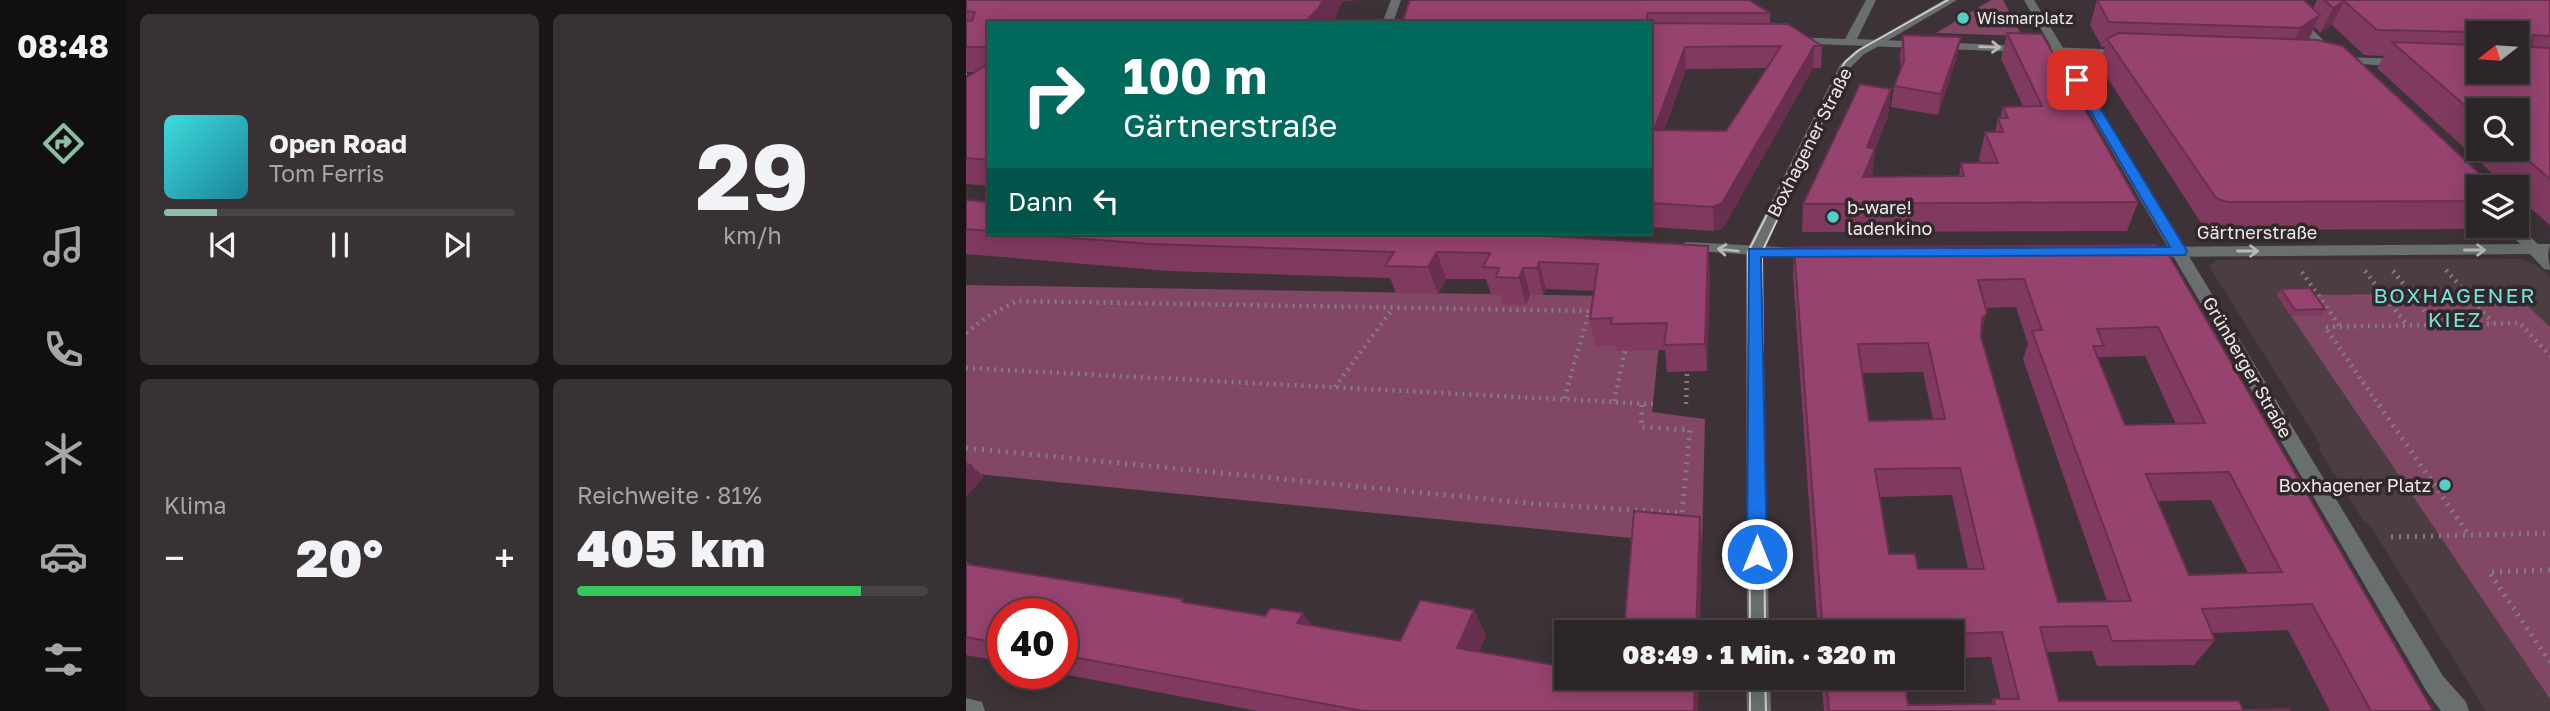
<!DOCTYPE html>
<html lang="de">
<head>
<meta charset="utf-8">
<style>
  body { margin:0; font-family:"Golos Text",sans-serif; background:#393235; color:#f1f3f6; height:100vh; display:flex; flex-direction:column; font-size:26px; white-space:nowrap }
  * { box-sizing:border-box; margin:0 }
  p { font-size:23px; color:#a7a5a8 }
  .icon { flex:none; width:38px; height:38px; fill:none; stroke:currentColor; stroke-width:2; stroke-linecap:round; stroke-linejoin:round }
  .map { position:relative; flex:1; overflow:hidden }
  .panel { display:flex; flex-direction:column; gap:14px; padding:14px; background:#191517; width:840px }
  .panel>* { flex:none }
  .hud { position:absolute; left:21px; top:21px; width:665px; height:214px; border-radius:0px; box-shadow:0 4px 18px #0003,0 0 0 2px #484346; background:#00695c; color:#fff; overflow:hidden }
  .needle { width:46px; rotate:253deg }
  .fabs { position:absolute; left:1500px; top:21px; display:grid; gap:14px }
  .fabs a { display:grid; place-items:center; width:63px; height:63px; border-radius:0px; background:#2d2629; box-shadow:0 4px 18px #0003,0 0 0 2px #484346; font-size:35px }
  .speed { position:absolute; left:21px; top:598px; display:flex; gap:14px; font-size:35px; font-weight:700; text-align:center }
  .speed>* { display:grid; place-content:center; width:91px; height:91px; border-radius:50%; background:#2d2629; box-shadow:0 4px 18px #0003,0 0 0 2px #484346; line-height:1 }
  .speed .limit { border:10px solid #d22; background:#fff; color:#111 }
  .pin { position:absolute; display:grid; place-items:center; width:60px; height:60px; color:#fff; margin:-30px; border-radius:14px; box-shadow:0 4px 10px #0006 }
  .me { position:absolute; width:77px; margin:-38px; rotate:0deg; stroke-linejoin:round; filter:drop-shadow(0 0 5px #0008) }
  .turn { display:flex; align-items:center; gap:24px; height:147px; padding:0 21px; font-size:32px }
  .turn .icon { width:91px; height:91px; stroke-width:2.5 }
  .turn b { display:block; font-size:49px; line-height:60px }
  .then { display:flex; align-items:center; height:66px; padding:0 21px; background:#0003; gap:14px; font-size:26px }
  .big { font-size:52px; font-weight:800; line-height:1.1 }
  .panel .card { flex:1; display:flex; flex-direction:column; justify-content:center; gap:10px; min-width:0; padding:0 24px; border-radius:10px; background:#393235 }
  .panel .dial { align-items:center; gap:0 }
  .dial b { font-size:91px; line-height:1 }
  .song { display:flex; align-items:center; gap:21px }
  .cover { width:84px; height:84px; border-radius:10px; background:linear-gradient(135deg,hsl(180 70% 55%),hsl(190 70% 35%)) }
  .played { height:7px; border-radius:4px; background:linear-gradient(90deg,#8abfa5 15%,#484346 15%) }
  .keys { display:flex; justify-content:space-around; direction:ltr }
  .heat { display:flex; justify-content:space-between; align-items:center; font-size:38px; direction:ltr }
  .charge { height:10px; border-radius:5px; background:linear-gradient(90deg,#34c759 81%,#484346 0) }
  .panel .tiles { flex:1; display:grid; gap:14px; grid-template-columns:repeat(2,1fr) }
  .trip { position:absolute; left:588px; top:620px; width:410px; height:70px; border-radius:0px; background:#2d2629; box-shadow:0 4px 18px #0003,0 0 0 2px #484346; font-weight:800; line-height:70px; text-align:center }
  main { display:flex; flex:1; min-height:0 }
  .tab-bar { display:flex; flex-direction:column; width:126px; justify-content:space-around; align-items:center; background:#120f10; color:#a7a5a8 }
  .tab-bar .icon { width:49px; height:49px }
  .tab-bar .active { color:#8abfa5 }
  .tab-bar b { font-size:32px; color:#f1f3f6 }
  .map>svg:first-child { display:block }
  .built { fill:#4c3d43 }
  .green { fill:#814764 }
  .lines { fill:none; stroke-linecap:round; stroke-linejoin:round }
  .path-far2 { stroke:#847c80; stroke-width:2.5; stroke-dasharray:1 3.5; stroke-linecap:butt }
  .path-far1 { stroke:#847c80; stroke-width:4.5; stroke-dasharray:2 5; stroke-linecap:butt }
  .path { stroke:#847c80; stroke-width:5; stroke-dasharray:2 6; stroke-linecap:butt }
  .minor { fill:#696e6e; fill-rule:evenodd }
  .tertiary { fill:#696e6e; fill-rule:evenodd }
  .tram { stroke:#d2cccf; stroke-width:2 }
  .wall { fill:#813a5f; fill-rule:evenodd }
  .shaded-wall { fill:#692f4e }
  .building { fill:#96436f; stroke:#692f4e; stroke-width:2; fill-rule:evenodd }
  .oneway { stroke:#b9b8ba }
  .route { fill:#1a73e8; stroke:#114b97; stroke-width:2 }
  .poi-dot { fill:#55cec6; stroke:#31282c; stroke-width:2.5 }
  .labels { text-anchor:middle; dominant-baseline:central; stroke-width:7; stroke-linejoin:round; paint-order:stroke }
  .far-poi-label { font-size:16px; fill:#efe9ec; stroke:#31282c; text-anchor:start }
  .street-label { font-size:18px; fill:#efe9ec; stroke:#31282c }
  .poi-label { font-size:18px; fill:#efe9ec; stroke:#31282c; text-anchor:start }
  .quarter-label { font-size:21px; letter-spacing:2px; fill:#78e3db; stroke:#31282c }
</style>
</head>
<body>
<main>
<nav class="tab-bar">
<b>08:48</b>
<svg class="icon active" aria-label="directions" viewBox="0 0 24 24"><path d="M12 3l9 9-9 9-9-9zM9 14v-3h6M13 9l2 2-2 2"/></svg>
<svg class="icon" aria-label="music" viewBox="0 0 24 24"><path d="M9 18V5l10-2v13"/><circle cx="6" cy="18" r="3"/><circle cx="16" cy="16" r="3"/></svg>
<svg class="icon" aria-label="phone" viewBox="0 0 24 24"><path d="M5 4h4l2 5-3 2q2 4 5 5l2-3 5 2v4C11 20 4 13 5 4z"/></svg>
<svg class="icon" aria-label="climate" viewBox="0 0 24 24"><path d="M12 3v18M4 7l16 10M4 17L20 7"/></svg>
<svg class="icon" aria-label="car" viewBox="0 0 24 24"><path d="M5 17H2v-5l4-1 3-4h7l3 4 3 1v5h-3M9 17h6M6 11h13"/><circle cx="7" cy="17" r="2"/><circle cx="17" cy="17" r="2"/></svg>
<svg class="icon" aria-label="filters" viewBox="0 0 24 24"><path d="M4 7h16M4 17h16"/><circle cx="9" cy="7" r="2"/><circle cx="15" cy="17" r="2"/></svg>
</nav>
<section class="panel">
<div class="tiles">
<div class="card">
<div class="song"><i class="cover"></i><div><b>Open Road</b><p>Tom Ferris</p></div></div>
<div class="played"></div>
<div class="keys"><svg class="icon" aria-label="previous" viewBox="0 0 24 24"><path d="M18 5L8 12l10 7zM5 5v14"/></svg><svg class="icon" aria-label="pause" viewBox="0 0 24 24"><path d="M8 5v14M16 5v14"/></svg><svg class="icon" aria-label="next" viewBox="0 0 24 24"><path d="M6 5l10 7-10 7zM19 5v14"/></svg></div>
</div>
<div class="card dial"><b>29</b><p>km/h</p></div>
<div class="card"><p>Klima</p>
<div class="heat"><a>−</a><b class="big">20°</b><a>+</a></div>
</div>
<div class="card"><p>Reichweite · 81%</p><b class="big">405 km</b><div class="charge"></div></div>
</div>
</section>
<div class="map">
<svg width="1584" height="711" viewBox="0 0 1584 711">
  <rect width="100%" height="100%" fill="#3c3237"/>
  <path class="built" d="M1554,259L1571,265L1584,277V327L1548,293L1312,295L1584,699V711H1520L1403,524L1398,522L1352,448L1355,446L1243,266L1250,260Z"/>
  <g class="green">
    <path d="M1025,0H1037L1056,36L970,33Z"/>
    <path d="M0,285L698,297L686,412L739,419L736,545L0,473Z"/>
    <path d="M1548,293L1584,327V699L1311,295Z"/>
  </g>
  <g class="lines">
    <g class="path-far2">
      <path d="M0,74H4L5,80"/>
      <path d="M1499,154H1505"/>
    </g>
    <g class="path-far1">
      <path d="M1480,270L1527,323"/>
      <path d="M1399,271L1441,325"/>
      <path d="M1427,271L1470,325"/>
      <path d="M1336,272L1374,326"/>
      <path d="M0,333L22,316L51,301L623,311L598,400"/>
      <path d="M0,368L687,404"/>
      <path d="M369,387L427,308"/>
      <path d="M648,401L659,351"/>
      <path d="M720,404L721,372"/>
      <path d="M676,407V403"/>
      <path d="M1414,407L1359,327L1554,323L1584,356"/>
    </g>
    <g class="path">
      <path d="M1413,405L1503,535"/>
      <path d="M0,448L572,504L716,513L724,430L675,427L676,405"/>
      <path d="M1425,537L1584,533"/>
      <path d="M1584,570L1523,572L1584,662"/>
    </g>
    <g class="minor">
      <path d="M425,0H435L427,23H416Z"/>
      <path d="M900,0H910L891,39L1159,50L1165,53L1159,56L823,43L817,40L823,37L879,39Z"/>
      <path d="M1306,0H1317L1374,57L1439,59L1445,63L1439,67L1365,62L1364,58Z"/>
      <path d="M1550,224L1572,244H1584L1582,254L1584,270L1578,269L1564,254L1178,257L1170,252L1178,247L1554,244L1537,226Z"/>
      <path d="M720,242L849,249L857,254L849,259L715,250L712,247Z"/>
      <path d="M0,698L16,702L19,711H0Z"/>
    </g>
    <g class="tertiary">
      <path d="M978,0H991L897,55L883,69L796,252L803,632H781L780,252L874,65L889,51Z"/>
      <path d="M1058,0H1068L1477,676L1500,702L1503,711H1475L1461,692Z"/>
      <path d="M780,677H804L805,711H781Z"/>
    </g>
    <g class="tram">
      <path d="M784,632L782,252L879,62L893,50L982,0"/>
      <path d="M799,632L796,252L837,165"/>
      <path d="M784,677V711"/>
      <path d="M799,677L800,711"/>
    </g>
  </g>
  <g class="wall">
    <path d="M0,0H392L23,23V186L0,184V78L9,72H0Z"/>
    <path d="M444,0L804,13V24L856,46L855,68H847L757,228L748,231L684,227V23ZM801,68L760,131L698,130L720,69Z"/>
    <path d="M1131,0L1347,9L1351,0H1584V225L1550,196V187H1541L1411,68L1418,56L1398,55L1366,25L1354,33L1349,27L1343,39L1512,187V226H1523L1521,229L1248,230L1237,226L1133,65L1139,47H1136L1124,25ZM1512,33H1550L1512,72ZM1512,110L1550,149H1512Z"/>
    <path d="M1041,33L1172,202L1161,231L836,232L837,204L925,89L922,116L909,149L906,177L993,176L995,163H1014L1013,159L1019,132H1029L1032,118H1034L1037,107L1057,106L1035,59Z"/>
    <path d="M937,35L991,57L972,115L925,107L928,86L935,69L934,55Z"/>
    <path d="M0,200L23,202V233H529L742,246L744,273L741,371L701,372L699,350L650,351L649,345L629,346L624,319L628,291L580,289L577,295H564L560,305L537,304L535,295L525,294L520,279H480L472,294L430,293L424,278L203,271L0,254Z"/>
    <path d="M1189,245L1467,711H1364L1322,630L1246,633L1249,640L1228,665L1131,666L1126,651L1080,652L1093,701L1277,710L1324,711H858L855,677H938L942,705L1025,704L1027,699H1035L1025,657L985,658V632H852L827,276L828,247ZM1050,307L1062,344L1057,359L1141,601L1092,602L1015,337L1019,308ZM1179,356L1210,424L1159,425L1132,359L1133,357ZM957,372L967,419L903,421L896,373ZM986,495L1002,569H952L923,554L914,497ZM1245,500L1282,573L1223,575L1192,501Z"/>
    <path d="M1315,289L1359,309L1355,316H1325L1311,295Z"/>
    <path d="M0,561L5,565L299,616L337,613L346,626L434,641L508,610L520,635L513,652L600,677H733L732,711H292L96,674V614H37V662L0,655Z"/>
  </g>
  <g class="shaded-wall">
    <path d="M357,0H377L367,23H341L340,21Z"/>
    <path d="M1378,1L1366,25L1354,33L1367,8Z"/>
    <path d="M1354,15L1342,40L1322,53L1334,28Z"/>
    <path d="M995,37L991,57L972,115L975,94Z"/>
    <path d="M848,46L847,68L757,228L748,231L747,207Z"/>
    <path d="M719,47L720,69L690,154L688,130Z"/>
    <path d="M925,89L922,116L902,164L909,149L906,177L894,205L901,147Z"/>
    <path d="M742,246L744,273L741,371L739,344Z"/>
    <path d="M471,252L480,279L472,294L462,267Z"/>
    <path d="M573,262L580,289L577,295L571,268Z"/>
    <path d="M557,268L564,295L560,305L553,278Z"/>
    <path d="M1021,313L1013,342L1016,319Z"/>
    <path d="M5,465L18,477L0,497V470Z"/>
    <path d="M734,517L736,544L734,632H730Z"/>
    <path d="M508,610L520,635L504,673L491,648Z"/>
    <path d="M337,613L357,639L331,623Z"/>
    <path d="M729,677H733L732,711H728Z"/>
  </g>
  <g class="building">
    <path d="M0,0H357L353,8L340,21L347,23H23V47H0V20L6,21L9,12L0,11Z"/>
    <path d="M444,0H783L804,13H682L680,23H436Z"/>
    <path d="M1131,0H1338L1354,15L1334,28L1143,22Z"/>
    <path d="M1358,0H1584V36L1567,35L1565,47L1584,48V179L1549,149H1550V110H1512V117L1426,42L1512,45V72H1550V33L1411,30L1378,1L1367,8Z"/>
    <path d="M684,23L822,24L856,46H848L756,203L747,207L684,203ZM815,46L760,131L688,130L719,47Z"/>
    <path d="M1041,33L1076,34L1172,202L837,204L894,84L925,89L901,147L909,149L897,177L998,176L995,163H1032L1019,132H1037L1032,118H1042L1037,107L1076,106Z"/>
    <path d="M1152,33L1351,40L1377,46L1528,187H1512V201L1261,202L1250,198L1141,39Z"/>
    <path d="M937,35L995,37L975,94L928,86L938,61Z"/>
    <path d="M23,63V160L0,158V78Z"/>
    <path d="M0,200L23,202V231L0,229Z"/>
    <path d="M41,233H529L742,246L739,344L698,345L701,323L645,324L646,318L624,319L632,264L573,262L571,268H557L553,278L530,277L533,268L517,267L524,253L471,252L462,267L419,266L428,252L185,244Z"/>
    <path d="M1189,245L1200,250L1467,711H1405L1346,604L1236,609L1249,640L1146,641L1141,626L1074,627L1093,701H1273L1277,710L1323,709L1324,711H863L860,677H938L942,705L1029,704L1027,699H1053L1036,632L985,634V632H857L828,247ZM1058,279L1076,330L1066,331L1165,601L1092,602L1015,337L1016,319L1021,313L1012,280ZM1192,327L1239,423L1159,425L1127,346H1138L1131,329ZM962,343L979,419L903,421L892,344ZM994,468L1018,569H952L949,554H923L909,469ZM1263,472L1316,572L1223,575L1180,474Z"/>
    <path d="M1344,288L1359,309L1329,310L1315,289Z"/>
    <path d="M0,464L5,465L0,470Z"/>
    <path d="M668,511L734,517L730,632H658Z"/>
    <path d="M0,564L217,599L216,602L299,616L304,608L337,613L331,623L434,641L454,600L508,610L491,648L600,667V677H729L728,711H397L96,655V614H37V644L0,637Z"/>
  </g>
  <defs><path id="oneway-shaft" d="M-6 0H5M1.5-3L5.5 0L1.5 3" fill="none" stroke-width="1.6" stroke-linecap="round" stroke-linejoin="round" transform="scale(1.75)"/></defs>
  <g class="oneway">
    <use href="#oneway-shaft" transform="translate(1024 47) rotate(2)"/>
    <use href="#oneway-shaft" transform="translate(762 250) rotate(-174)"/>
    <use href="#oneway-shaft" transform="translate(1509 250)"/>
    <use href="#oneway-shaft" transform="translate(1282 251)"/>
  </g>
  <path class="route" d="M1107,77L1117,80L1221,251L1219,255L795,257L801,554L798,560L791,562L784,560L781,554L783,249L1204,247L1106,80Z"/>
  <g class="poi-dot">
    <circle cx="997" cy="18" r="7"/>
    <circle cx="867" cy="217" r="7"/>
    <circle cx="1479" cy="485" r="7"/>
  </g>
  <g class="labels">
    <g class="far-poi-label">
      <text x="1011" y="18">Wismarplatz</text>
    </g>
    <g class="street-label">
      <text transform="translate(843 142) rotate(-63)">Boxhagener Straße</text>
      <text x="1291" y="232">Gärtnerstraße</text>
      <text transform="translate(1282 367) rotate(60)">Grünberger Straße</text>
    </g>
    <g class="poi-label">
      <text x="881" y="207">b-ware!<tspan x="881" dy="21">ladenkino</tspan></text>
      <text x="1465" y="485" text-anchor="end">Boxhagener Platz</text>
    </g>
    <g class="quarter-label">
      <text x="1489" y="295">BOXHAGENER<tspan x="1489" dy="24">KIEZ</tspan></text>
    </g>
  </g>
</svg>
<div class="fabs">
<a><svg class="needle" viewBox="-14 -14 28 28"><path d="M0-13l5 13h-10z" fill="#e53935"/><path d="M0 13l5-13h-10z" fill="#a7a5a8"/></svg></a>
<a><svg class="icon" aria-label="search" viewBox="0 0 24 24"><circle cx="10" cy="10" r="6"/><path d="M15 15l6 6"/></svg></a>
<a><svg class="icon" aria-label="layers" viewBox="0 0 24 24"><path d="M12 4l9 5-9 5-9-5zM3 14l9 5 9-5"/></svg></a>
</div>
<div class="speed"><div class="limit">40</div></div>
<div class="pin" style="left:1111px;top:80px;background:#d93025"><svg class="icon" aria-label="arrive" viewBox="0 0 24 24"><path d="M6 21V4h12l-3 4 3 4H6"/></svg></div>
<svg class="me" style="left:791px;top:554px" viewBox="-20 -20 40 40"><circle r="17" fill="#1a73e8" stroke="#fff" stroke-width="3"/><path d="M0-11L8 9 0 5-8 9z" fill="#fff"/></svg>
<div class="trip">08:49 · 1 Min. · 320 m</div>
<div class="hud">
<div class="turn"><svg class="icon" aria-label="right" viewBox="0 0 24 24"><path d="M7 20v-9h11M14 6l5 5-5 5"/></svg><div><b>100 m</b>Gärtnerstraße</div></div>
<div class="then">Dann<svg class="icon" aria-label="left" viewBox="0 0 24 24"><path d="M17 20v-9H6M10 6l-5 5 5 5"/></svg></div>
</div>
</div>
</main>
</body>
</html>
